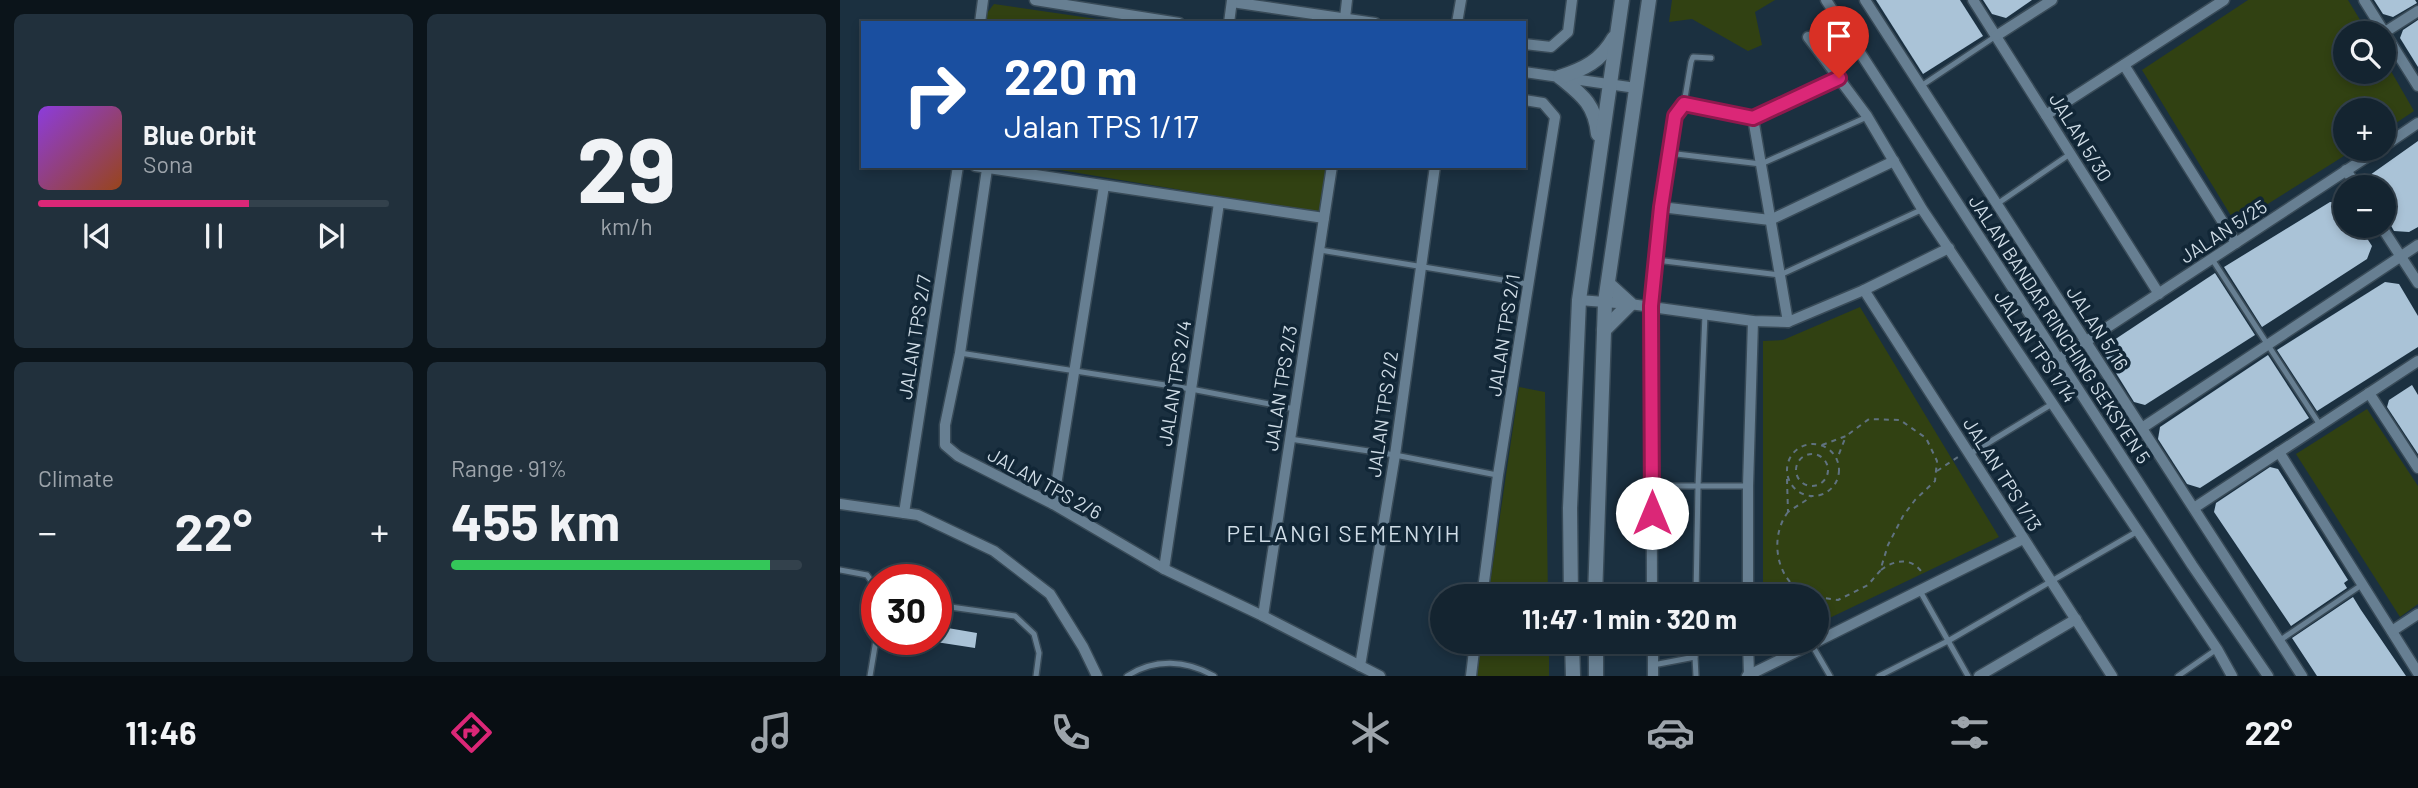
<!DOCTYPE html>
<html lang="en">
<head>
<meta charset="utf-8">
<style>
  body { margin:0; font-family:Barlow,sans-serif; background:#21303c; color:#f1f3f6; height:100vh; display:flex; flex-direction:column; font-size:26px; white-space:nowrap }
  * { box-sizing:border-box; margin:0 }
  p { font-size:23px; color:#9da4ab }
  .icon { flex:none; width:38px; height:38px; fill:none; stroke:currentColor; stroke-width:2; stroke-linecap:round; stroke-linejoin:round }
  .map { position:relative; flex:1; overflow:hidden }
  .sheet { display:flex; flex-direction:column; gap:14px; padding:14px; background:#0b141a; width:840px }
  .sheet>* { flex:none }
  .top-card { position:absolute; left:21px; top:21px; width:665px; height:147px; border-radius:0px; box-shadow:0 4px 10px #0003,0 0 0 2px #33414c; background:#1a4fa0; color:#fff; overflow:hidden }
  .controls { position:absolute; left:1493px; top:21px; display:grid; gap:14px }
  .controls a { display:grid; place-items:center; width:63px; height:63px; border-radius:50%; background:#142430; box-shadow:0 4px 10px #0003,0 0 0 2px #33414c; font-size:35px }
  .speed { position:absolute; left:21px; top:564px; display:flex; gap:14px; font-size:35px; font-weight:700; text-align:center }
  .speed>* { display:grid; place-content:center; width:91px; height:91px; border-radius:50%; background:#142430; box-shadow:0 4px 10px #0003,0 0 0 2px #33414c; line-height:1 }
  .speed .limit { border:10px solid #d22; background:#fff; color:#111 }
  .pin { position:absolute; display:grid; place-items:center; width:60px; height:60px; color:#fff; margin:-72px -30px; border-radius:50% 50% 50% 0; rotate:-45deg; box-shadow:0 0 7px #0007 }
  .pin .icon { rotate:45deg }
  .me { position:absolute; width:77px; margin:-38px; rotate:0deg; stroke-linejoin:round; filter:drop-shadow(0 0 5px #0008) }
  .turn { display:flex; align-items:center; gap:24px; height:147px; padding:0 28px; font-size:32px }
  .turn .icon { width:91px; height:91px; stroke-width:2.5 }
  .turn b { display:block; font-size:49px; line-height:60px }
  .big { font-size:52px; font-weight:700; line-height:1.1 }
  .sheet .card { flex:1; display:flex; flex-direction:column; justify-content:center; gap:10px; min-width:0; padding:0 24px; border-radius:10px; background:#21303c }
  .sheet .dial { align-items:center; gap:0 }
  .dial b { font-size:91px; line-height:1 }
  .song { display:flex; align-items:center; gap:21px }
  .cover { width:84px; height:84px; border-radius:10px; background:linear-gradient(135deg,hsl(270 70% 55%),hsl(20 70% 35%)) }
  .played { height:7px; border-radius:4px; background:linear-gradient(90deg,#db2777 60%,#33414c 60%) }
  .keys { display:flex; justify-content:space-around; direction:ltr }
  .heat { display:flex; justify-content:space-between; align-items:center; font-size:38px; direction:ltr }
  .charge { height:10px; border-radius:5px; background:linear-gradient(90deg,#34c759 91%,#33414c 0) }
  .sheet .tiles { flex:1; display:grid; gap:14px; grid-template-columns:repeat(2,1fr) }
  .trip { position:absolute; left:590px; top:584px; width:399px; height:70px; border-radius:35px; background:#142430; box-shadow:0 4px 10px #0003,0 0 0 2px #33414c; font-weight:700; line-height:70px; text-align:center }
  .tabs { display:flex; height:112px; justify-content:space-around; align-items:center; background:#080e13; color:#9da4ab }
  .tabs .icon { width:49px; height:49px }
  .tabs .current { color:#db2777 }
  .tabs b { font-size:32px; color:#f1f3f6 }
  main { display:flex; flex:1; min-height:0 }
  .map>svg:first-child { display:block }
  .green { fill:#314112 }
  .building { fill:#aac3d7 }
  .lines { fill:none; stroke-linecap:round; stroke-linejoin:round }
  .lane-casing { stroke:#394b58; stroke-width:8 }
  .street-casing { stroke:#394b58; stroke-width:13 }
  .secondary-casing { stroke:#394b58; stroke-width:17 }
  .path { stroke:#607280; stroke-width:2; stroke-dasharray:5 5; stroke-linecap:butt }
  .lane { stroke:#677f92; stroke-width:5 }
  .street { stroke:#677f92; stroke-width:10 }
  .secondary { stroke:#677f92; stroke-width:14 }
  .route-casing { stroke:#8e194d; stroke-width:18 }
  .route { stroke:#db2777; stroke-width:12 }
  .labels { text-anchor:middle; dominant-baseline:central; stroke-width:7; stroke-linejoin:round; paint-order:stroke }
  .street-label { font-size:19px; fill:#cfdce6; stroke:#112636 }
  .quarter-label { font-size:23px; letter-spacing:2px; fill:#cfdce6; stroke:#112636 }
</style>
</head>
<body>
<main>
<section class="sheet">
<div class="tiles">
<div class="card">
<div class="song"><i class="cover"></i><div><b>Blue Orbit</b><p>Sona</p></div></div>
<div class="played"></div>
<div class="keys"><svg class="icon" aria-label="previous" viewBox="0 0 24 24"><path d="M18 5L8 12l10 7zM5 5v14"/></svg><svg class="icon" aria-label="pause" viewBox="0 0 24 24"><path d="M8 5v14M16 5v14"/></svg><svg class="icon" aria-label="next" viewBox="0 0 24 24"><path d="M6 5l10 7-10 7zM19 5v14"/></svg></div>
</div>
<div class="card dial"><b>29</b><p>km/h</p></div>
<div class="card"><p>Climate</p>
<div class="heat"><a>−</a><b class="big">22°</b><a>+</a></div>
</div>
<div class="card"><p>Range · 91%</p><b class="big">455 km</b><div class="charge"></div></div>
</div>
</section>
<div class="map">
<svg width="1578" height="676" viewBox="0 0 1578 676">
  <rect width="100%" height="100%" fill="#1b3040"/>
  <g class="green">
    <path d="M832,0H935L915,12L922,45L908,51L852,19L829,22Z"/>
    <path d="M1408,0H1508L1528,33H1505V72H1544V59L1574,111L1544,131V110H1505V149H1515L1396,224L1302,70Z"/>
    <path d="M154,4L284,23H146L147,13Z"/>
    <path d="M196,166H487L480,213Z"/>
    <path d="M1020,307L1159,537L977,624L976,597H923V341L943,340Z"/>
    <path d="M679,387L705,392L708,597H648Z"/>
    <path d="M1527,409L1578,486V604L1560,617L1456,454Z"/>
    <path d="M641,642H709V676H635Z"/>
  </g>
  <g class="building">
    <path d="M1036,0H1120L1143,36L1083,74Z"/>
    <path d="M1143,0H1192L1166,18L1152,14Z"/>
    <path d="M1534,0H1575L1577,3L1553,17L1543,14Z"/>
    <path d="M1578,20V67L1560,38L1563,30Z"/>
    <path d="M1578,141V227L1569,232L1554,231L1544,213V187H1525L1530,175Z"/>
    <path d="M1490,202L1505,203V226H1519L1532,246L1527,259L1422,327L1384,267Z"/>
    <path d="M1375,273L1415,335L1305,405L1294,402L1266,357L1268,344Z"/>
    <path d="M1545,282L1559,284L1578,316V347L1477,411L1437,350Z"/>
    <path d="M1428,355L1469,418L1360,488L1347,484L1318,439L1320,427Z"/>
    <path d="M1572,385L1578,395V454L1547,407L1549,400Z"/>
    <path d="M1430,467L1438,469L1508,580L1504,583L1507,588L1451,626L1374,512L1376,503Z"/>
    <path d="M1513,597L1521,610L1566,676H1477L1452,638Z"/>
    <path d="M96,626L137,633L135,648L96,642Z"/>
  </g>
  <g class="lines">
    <g class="lane-casing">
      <g id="lane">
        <path d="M1081,86L1156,36"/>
        <path d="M844,104L851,62L853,57L871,58"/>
        <path d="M828,153L921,164L1027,117"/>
        <path d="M1157,204L1230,154"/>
        <path d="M480,250L688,284"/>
        <path d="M1372,259L1480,425"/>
        <path d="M816,260L940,275L1081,210"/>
        <path d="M120,353L351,389L455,409"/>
        <path d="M450,439L555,455L657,475"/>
        <path d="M1130,454L1212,404"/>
        <path d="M812,486H908"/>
        <path d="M0,570L27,575L37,589"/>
        <path d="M1080,591L1128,676"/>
        <path d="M856,597L858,486L865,314"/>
        <path d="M96,605L175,616L194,634L199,653L196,676"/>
        <path d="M1439,641L1523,584"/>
        <path d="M972,645L990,676"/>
        <path d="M855,657L856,676"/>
        <path d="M813,665L855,657L856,642"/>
        <path d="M30,676L37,634"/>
        <path d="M287,676C315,658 346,660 374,676"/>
        <path d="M1039,676L1108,641L1298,531"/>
        <path d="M1338,676L1377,649"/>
      </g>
    </g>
    <g class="street-casing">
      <g id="street">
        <path d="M195,0L339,23"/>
        <path d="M986,0L1352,565L1428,676"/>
        <path d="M1025,0L1462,676"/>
        <path d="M1133,0L1319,294"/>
        <path d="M1524,0L1578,86"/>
        <path d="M392,2L535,23"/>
        <path d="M505,18L507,0"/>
        <path d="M140,23L143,0"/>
        <path d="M389,23L392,0"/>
        <path d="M617,23L621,0"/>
        <path d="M1545,32L1578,11"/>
        <path d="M1156,36L1212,0"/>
        <path d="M968,37L1027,116L1082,209L1377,649L1392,676"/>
        <path d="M684,44L711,47L728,32L732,0"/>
        <path d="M1284,65L1396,243"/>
        <path d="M684,72L796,88"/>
        <path d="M1206,115L1384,0"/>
        <path d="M913,118L948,322"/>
        <path d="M1544,146L1578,123"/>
        <path d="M135,166L484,218"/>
        <path d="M147,169L120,353L105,425V445L118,456L213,504L324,569L423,616L540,676"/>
        <path d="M1506,170L1517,187"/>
        <path d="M821,207L930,220L1054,161"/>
        <path d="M1541,226L1578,283"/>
        <path d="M1024,290L1272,676"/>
        <path d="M739,300L790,304L913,321L948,322L1024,290L1109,248"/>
        <path d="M1219,359L1539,149"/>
        <path d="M1529,393L1578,468"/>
        <path d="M1302,428L1578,245"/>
        <path d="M1439,452L1578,673"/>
        <path d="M0,504L78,515L154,551L210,594L243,647L257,676"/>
        <path d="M213,504L264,186"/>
        <path d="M1354,508L1578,361"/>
        <path d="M64,513L118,166"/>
        <path d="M324,569L379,203"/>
        <path d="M642,597L658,475L715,117L703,103L684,100"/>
        <path d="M812,597L811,306L821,207L835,116L844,104L913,118L999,77"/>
        <path d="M908,597V486L913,321"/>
        <path d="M423,616L492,166"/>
        <path d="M1552,631L1578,614"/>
        <path d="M813,642V676"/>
        <path d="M908,642L909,675"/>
        <path d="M976,642L1183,539"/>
        <path d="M520,666L555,455L595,166"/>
        <path d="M631,676L635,642"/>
        <path d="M907,676L976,642"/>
        <path d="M1139,676L1236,619"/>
      </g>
    </g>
    <g class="secondary-casing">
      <g id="secondary">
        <path d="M720,77C742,95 755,104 758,134"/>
        <path d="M720,77C744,69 761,61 774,38"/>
        <path d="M764,330L790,304L768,284"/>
        <path d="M731,597L730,508L739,300L782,0"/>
        <path d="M755,597L765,302L809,0"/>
        <path d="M732,642L733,676"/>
        <path d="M756,642V676"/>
      </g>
    </g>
    <g class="path">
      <circle cx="973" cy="470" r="26"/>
      <path d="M982,445L1006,436L997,459"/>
      <circle cx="972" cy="470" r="16"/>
      <path d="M1097,471L1118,457"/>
      <path d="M947,479L948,512L971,497"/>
      <path d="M948,512C931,534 934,573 959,590C963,593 970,594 975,596"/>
      <path d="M1041,570C1055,559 1073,557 1083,574"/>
      <path d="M947,596L951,582"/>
      <path d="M947,597L960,591"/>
      <path d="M976,597L998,600L1028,585L1040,571L1048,545L1063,516L1075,500L1095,481L1097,461L1086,438L1060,420L1029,419L1006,436"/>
    </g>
    <use href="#lane" class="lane"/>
    <use href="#street" class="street"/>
    <use href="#secondary" class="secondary"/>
  </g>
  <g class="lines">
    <g class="route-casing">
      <path id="route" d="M812,513L811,306L821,207L835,116L844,104L913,118L999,78"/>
    </g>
    <use href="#route" class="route"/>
  </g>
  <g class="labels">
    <g class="street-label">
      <text transform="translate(1241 137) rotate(58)">JALAN 5/30</text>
      <text transform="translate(1383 231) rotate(-33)">JALAN 5/25</text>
      <text transform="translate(1258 328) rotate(57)">JALAN 5/16</text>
      <text transform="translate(1220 329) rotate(57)">JALAN BANDAR RINCHING SEKSYEN 5</text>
      <text transform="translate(663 335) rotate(-81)">JALAN TPS 2/1</text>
      <text transform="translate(74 337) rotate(-81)">JALAN TPS 2/7</text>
      <text transform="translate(1196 346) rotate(56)">JALAN TPS 1/14</text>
      <text transform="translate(334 383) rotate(-81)">JALAN TPS 2/4</text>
      <text transform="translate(440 388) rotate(-81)">JALAN TPS 2/3</text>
      <text transform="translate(542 414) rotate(-82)">JALAN TPS 2/2</text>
      <text transform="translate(1163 474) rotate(58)">JALAN TPS 1/13</text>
      <text transform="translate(205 483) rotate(29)">JALAN TPS 2/6</text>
    </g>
    <g class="quarter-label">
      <text x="504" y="533">PELANGI SEMENYIH</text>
    </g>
  </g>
</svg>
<div class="controls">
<a><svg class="icon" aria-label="search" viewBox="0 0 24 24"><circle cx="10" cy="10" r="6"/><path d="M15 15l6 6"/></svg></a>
<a>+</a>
<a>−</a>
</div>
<div class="speed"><div class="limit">30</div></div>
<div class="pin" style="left:999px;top:78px;background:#d93025"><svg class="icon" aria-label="arrive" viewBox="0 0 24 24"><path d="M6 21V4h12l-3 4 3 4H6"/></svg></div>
<svg class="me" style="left:812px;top:513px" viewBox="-20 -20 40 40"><circle r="19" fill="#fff"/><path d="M0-13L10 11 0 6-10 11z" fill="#db2777"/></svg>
<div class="trip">11:47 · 1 min · 320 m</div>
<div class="top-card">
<div class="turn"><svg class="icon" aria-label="right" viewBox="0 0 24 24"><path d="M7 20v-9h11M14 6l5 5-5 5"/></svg><div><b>220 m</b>Jalan TPS 1/17</div></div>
</div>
</div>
</main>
<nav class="tabs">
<b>11:46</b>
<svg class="icon current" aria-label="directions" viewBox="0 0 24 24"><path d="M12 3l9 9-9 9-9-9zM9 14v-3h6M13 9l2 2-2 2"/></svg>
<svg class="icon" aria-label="music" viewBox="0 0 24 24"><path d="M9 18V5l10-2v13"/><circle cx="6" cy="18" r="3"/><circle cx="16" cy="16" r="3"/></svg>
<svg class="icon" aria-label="phone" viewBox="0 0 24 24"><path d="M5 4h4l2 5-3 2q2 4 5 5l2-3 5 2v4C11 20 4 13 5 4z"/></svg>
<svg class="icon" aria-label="climate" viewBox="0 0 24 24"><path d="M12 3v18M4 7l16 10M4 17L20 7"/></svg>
<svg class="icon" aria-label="car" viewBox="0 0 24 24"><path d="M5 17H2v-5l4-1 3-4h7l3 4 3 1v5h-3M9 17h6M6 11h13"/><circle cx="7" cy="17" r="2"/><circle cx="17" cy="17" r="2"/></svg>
<svg class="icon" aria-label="filters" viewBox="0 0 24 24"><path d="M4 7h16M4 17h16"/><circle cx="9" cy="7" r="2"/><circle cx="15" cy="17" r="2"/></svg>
<b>22°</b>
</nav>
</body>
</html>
